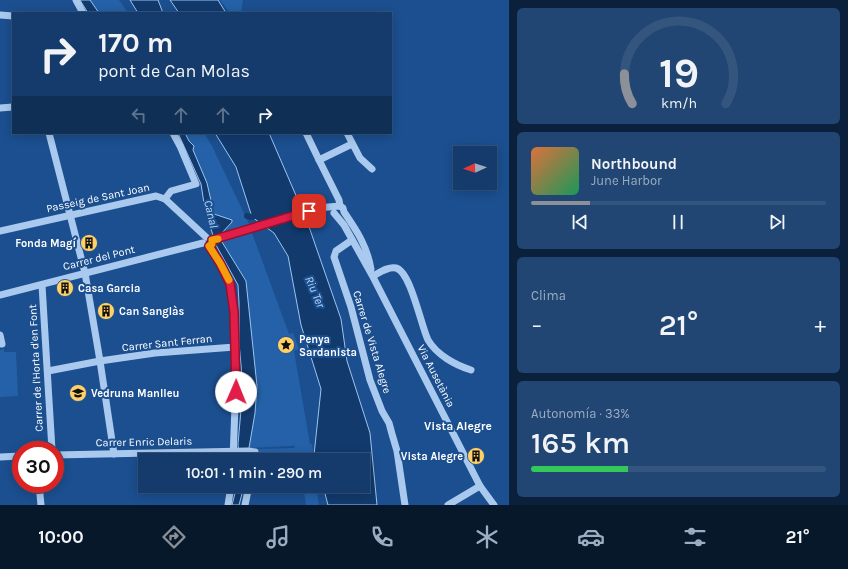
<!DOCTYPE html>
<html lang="es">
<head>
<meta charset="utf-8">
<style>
  body { margin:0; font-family:Karla,sans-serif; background:#214673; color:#f1f3f6; height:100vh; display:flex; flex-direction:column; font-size:15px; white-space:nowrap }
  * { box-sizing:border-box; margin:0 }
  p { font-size:13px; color:#9dadc1 }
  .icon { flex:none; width:22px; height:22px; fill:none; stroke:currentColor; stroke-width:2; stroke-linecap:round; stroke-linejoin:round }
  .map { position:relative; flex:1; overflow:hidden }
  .panel { display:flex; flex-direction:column; gap:8px; padding:8px; background:#0b203b; width:339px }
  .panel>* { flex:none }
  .hud { position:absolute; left:12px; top:12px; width:380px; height:122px; border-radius:0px; box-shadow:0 2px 10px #0003,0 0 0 1px #33557e; background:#143b6b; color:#f1f3f6; overflow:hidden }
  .needle { width:26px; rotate:267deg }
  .buttons { position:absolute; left:453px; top:146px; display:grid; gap:8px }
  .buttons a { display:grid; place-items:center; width:44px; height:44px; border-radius:0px; background:#143b6b; box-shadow:0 2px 10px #0003,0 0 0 1px #33557e; font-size:20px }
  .speed { position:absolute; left:12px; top:441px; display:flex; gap:8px; font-size:20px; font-weight:700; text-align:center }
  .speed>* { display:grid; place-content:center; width:52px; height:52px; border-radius:50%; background:#143b6b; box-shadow:0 2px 10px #0003,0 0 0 1px #33557e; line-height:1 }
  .speed .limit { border:6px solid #d22; background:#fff; color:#111 }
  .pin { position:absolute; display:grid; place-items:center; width:34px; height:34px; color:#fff; margin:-17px; border-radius:8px; box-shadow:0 2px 6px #0006 }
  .me { position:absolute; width:44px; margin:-22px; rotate:1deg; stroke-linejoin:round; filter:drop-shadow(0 0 3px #0008) }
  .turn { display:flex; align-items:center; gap:14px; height:84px; padding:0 20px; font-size:18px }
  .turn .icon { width:52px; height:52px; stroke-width:2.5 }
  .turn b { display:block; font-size:28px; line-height:34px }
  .lanes { display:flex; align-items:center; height:38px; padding:0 20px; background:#0003; justify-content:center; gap:20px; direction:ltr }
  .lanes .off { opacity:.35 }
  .big { font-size:30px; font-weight:600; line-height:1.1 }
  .panel .card { flex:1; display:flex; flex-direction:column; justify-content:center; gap:6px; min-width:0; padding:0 14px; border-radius:6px; background:#214673 }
  .panel .dial { align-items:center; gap:0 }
  .dial svg { height:104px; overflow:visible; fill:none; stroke:#33557e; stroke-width:7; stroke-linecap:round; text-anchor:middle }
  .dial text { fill:#f1f3f6; stroke:none }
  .song { display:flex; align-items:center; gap:12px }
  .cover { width:48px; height:48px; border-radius:6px; background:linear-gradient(135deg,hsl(20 70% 55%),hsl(150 70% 35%)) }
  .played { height:4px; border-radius:2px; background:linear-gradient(90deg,#8c9099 20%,#33557e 20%) }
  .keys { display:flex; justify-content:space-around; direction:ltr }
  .heat { display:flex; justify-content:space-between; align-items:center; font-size:22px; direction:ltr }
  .charge { height:6px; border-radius:3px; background:linear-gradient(90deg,#34c759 33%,#33557e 0) }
  .trip { position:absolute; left:138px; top:453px; width:232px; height:40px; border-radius:0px; background:#143b6b; box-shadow:0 2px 10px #0003,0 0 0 1px #33557e; font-weight:600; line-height:40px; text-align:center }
  .tabs { display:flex; height:64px; justify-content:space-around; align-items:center; background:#08182b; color:#9dadc1 }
  .tabs .icon { width:28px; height:28px }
  .tabs .current { color:#8c9099 }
  .tabs b { font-size:18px; color:#f1f3f6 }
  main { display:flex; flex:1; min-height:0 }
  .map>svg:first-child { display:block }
  .green { fill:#2461a8 }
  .water { fill:#123a6d; stroke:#9cc4f0 }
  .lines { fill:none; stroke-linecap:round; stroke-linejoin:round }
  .canal { stroke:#123a6d; stroke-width:6 }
  .minor { stroke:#a9c9ee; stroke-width:7 }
  .route-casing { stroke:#92132f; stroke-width:10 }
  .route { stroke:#e11d48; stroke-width:7 }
  .slow { stroke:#f59e0b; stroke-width:7 }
  .labels { text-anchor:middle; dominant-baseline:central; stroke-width:4; stroke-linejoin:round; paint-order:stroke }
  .street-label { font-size:11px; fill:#fff; stroke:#1b4f8f }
  .poi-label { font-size:11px; font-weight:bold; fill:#fff; stroke:#1b4f8f; text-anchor:start }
  .water-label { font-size:12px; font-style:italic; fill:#b5d3f5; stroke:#1b4f8f }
  .neighbourhood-label { font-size:12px; font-weight:bold; fill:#fff; stroke:#1b4f8f }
</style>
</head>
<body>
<main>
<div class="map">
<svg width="509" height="505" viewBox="0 0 509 505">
  <rect width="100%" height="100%" fill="#1b4f8f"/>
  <g class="green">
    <path d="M90,0H119L128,13H99Z"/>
    <path d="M220,0H243L241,13H230Z"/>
    <path d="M185,133H204L212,146L250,226L220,235L207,183L193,150L194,146L189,141Z"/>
    <path d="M252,233L289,334L293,333L299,349L294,351L310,444H312L314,457L311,458L312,460H289L259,455L258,449L294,448L295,445L293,446L249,448L255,414L252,342L245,278L234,263L222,242Z"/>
    <path d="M4,349V352H16L18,396L0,397V350Z"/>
    <path d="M303,486H316L319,505H306Z"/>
  </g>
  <g class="water">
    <path d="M80,0H90L99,13H88Z"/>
    <path d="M130,0H158L163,13H138Z"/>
    <path d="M170,0H218L226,13H179Z"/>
    <path d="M178,133H185L189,141L194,146L193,150L207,183L214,214L232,220V222L220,235L222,242L246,281L257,386L255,413L249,448L248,460H239L238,444L243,387L239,343V303L238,285L216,245L205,210L201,184Z"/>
    <path d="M215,133H269L307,221L341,319L347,361L370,433L377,505H328L323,486H363V460H316L314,455L321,389L301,325L288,256L274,233L252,217L236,167Z"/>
    <path d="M237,486H244L239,505H232Z"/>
  </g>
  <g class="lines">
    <path class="canal" d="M247,216L252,217L259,214"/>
    <g class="minor">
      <path d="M76,0L83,13"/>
      <path d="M0,15L13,16"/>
      <path d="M0,108L13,107"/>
      <path d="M49,133L85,273L100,361L114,454"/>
      <path d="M306,133L319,160L339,200L340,206"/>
      <path d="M347,133L360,158L372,169"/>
      <path d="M319,160L352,144"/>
      <path d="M165,199L171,191L196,184L180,146L173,133"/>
      <path d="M340,206L343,208L344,212C357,231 367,246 371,269"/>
      <path d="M334,213L344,225L372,275L480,486L494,505"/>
      <path d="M0,231L156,196L165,199L206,237"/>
      <path d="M212,240L309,211L317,208L340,206"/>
      <path d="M352,240L336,251L334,257L351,307L370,380L382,411L389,423L392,434L397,451L405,505"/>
      <path d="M209,246L220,263L230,284L234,312L236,378L233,460"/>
      <path d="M373,276C379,273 388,266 396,268C411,272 421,326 428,340C437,355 455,365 471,370"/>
      <path d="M42,285L52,450"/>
      <path d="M0,295L203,243"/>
      <path d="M0,335L2,344"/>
      <path d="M48,371L100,361L155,353L235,347"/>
      <path d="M55,455L248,451L255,452L254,460"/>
      <path d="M0,457L21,456"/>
      <path d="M39,484L41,505"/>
      <path d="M228,505L231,486"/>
      <path d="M245,505L249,486"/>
      <path d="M448,505L480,486"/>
    </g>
  </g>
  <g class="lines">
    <g class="route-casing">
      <path id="route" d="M236,392L234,312L230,284L220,263L209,246L212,244V240L309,211"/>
    </g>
    <use href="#route" class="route"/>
    <path class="slow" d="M218,239L212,240V244L209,246L220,263L229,280"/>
  </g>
  <defs>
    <g id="building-disc" transform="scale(0.9)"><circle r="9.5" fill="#ffd166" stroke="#1b4f8f"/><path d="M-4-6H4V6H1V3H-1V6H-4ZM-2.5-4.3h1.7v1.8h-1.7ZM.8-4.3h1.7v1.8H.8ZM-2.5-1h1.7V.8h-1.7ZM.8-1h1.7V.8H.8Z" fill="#111"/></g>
    <g id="sight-disc" transform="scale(0.9)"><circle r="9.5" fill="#ffd166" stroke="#1b4f8f"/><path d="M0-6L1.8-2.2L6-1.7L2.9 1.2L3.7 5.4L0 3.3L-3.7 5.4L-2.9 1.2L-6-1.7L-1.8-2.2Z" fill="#111"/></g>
    <g id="school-disc" transform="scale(0.9)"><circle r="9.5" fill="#ffd166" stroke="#1b4f8f"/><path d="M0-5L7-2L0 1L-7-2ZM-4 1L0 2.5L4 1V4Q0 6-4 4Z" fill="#111"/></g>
  </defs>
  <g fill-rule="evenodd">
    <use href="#building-disc" x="89" y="243"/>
    <use href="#building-disc" x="65" y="288"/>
    <use href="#building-disc" x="106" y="311"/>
    <use href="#sight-disc" x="286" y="345"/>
    <use href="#school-disc" x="78" y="393"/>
    <use href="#building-disc" x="476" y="456"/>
  </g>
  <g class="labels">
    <g class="street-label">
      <text transform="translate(98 198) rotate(-12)">Passeig de Sant Joan</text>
      <text transform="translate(99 258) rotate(-14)">Carrer del Pont</text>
      <text transform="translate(372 342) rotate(73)">Carrer de Vista Alegre</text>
      <text transform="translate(167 343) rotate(-6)">Carrer Sant Ferran</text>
      <text transform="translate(36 368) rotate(-93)">Carrer de l'Horta d'en Font</text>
      <text transform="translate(436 376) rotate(63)">Via Ausetània</text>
      <text transform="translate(144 442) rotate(-1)">Carrer Enric Delaris</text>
    </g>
    <g class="poi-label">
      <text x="76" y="243" text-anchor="end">Fonda Magí</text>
      <text x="78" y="288">Casa Garcia</text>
      <text x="119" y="311">Can Sanglàs</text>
      <text x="299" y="339">Penya<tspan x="299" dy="13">Sardanista</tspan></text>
      <text x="91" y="393">Vedruna Manlleu</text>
      <text x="463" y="456" text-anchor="end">Vista Alegre</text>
    </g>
    <g class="water-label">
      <text transform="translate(211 214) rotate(77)">Canal</text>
      <text transform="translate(315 292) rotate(67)">Riu Ter</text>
    </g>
    <g class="neighbourhood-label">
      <text x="458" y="426">Vista Alegre</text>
    </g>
  </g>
</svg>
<div class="buttons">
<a><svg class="needle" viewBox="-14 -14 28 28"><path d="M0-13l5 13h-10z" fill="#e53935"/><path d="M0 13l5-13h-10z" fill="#9dadc1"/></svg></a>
</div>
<div class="speed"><div class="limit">30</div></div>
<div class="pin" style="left:309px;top:211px;background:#d93025"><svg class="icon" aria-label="arrive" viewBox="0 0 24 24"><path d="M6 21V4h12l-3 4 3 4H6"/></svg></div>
<svg class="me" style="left:236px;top:392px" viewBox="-20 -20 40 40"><circle r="19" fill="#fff"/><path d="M0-13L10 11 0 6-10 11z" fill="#e11d48"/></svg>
<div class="trip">10:01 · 1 min · 290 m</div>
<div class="hud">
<div class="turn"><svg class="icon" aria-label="right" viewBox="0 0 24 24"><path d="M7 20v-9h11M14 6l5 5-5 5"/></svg><div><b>170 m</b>pont de Can Molas</div></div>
<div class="lanes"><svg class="icon off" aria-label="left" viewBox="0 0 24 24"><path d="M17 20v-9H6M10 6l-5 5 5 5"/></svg><svg class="icon off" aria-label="ahead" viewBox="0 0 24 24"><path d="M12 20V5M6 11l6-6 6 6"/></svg><svg class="icon off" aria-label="ahead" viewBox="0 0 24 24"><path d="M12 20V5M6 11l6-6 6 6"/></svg><svg class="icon" aria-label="right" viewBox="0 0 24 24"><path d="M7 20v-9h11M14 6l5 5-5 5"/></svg></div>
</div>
</div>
<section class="panel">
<div class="card dial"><svg viewBox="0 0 100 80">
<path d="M14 69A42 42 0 1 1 86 69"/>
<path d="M14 69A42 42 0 0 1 8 46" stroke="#8c9099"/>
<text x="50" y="56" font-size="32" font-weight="700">19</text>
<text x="50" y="72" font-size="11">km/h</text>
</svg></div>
<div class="card">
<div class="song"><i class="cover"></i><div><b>Northbound</b><p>June Harbor</p></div></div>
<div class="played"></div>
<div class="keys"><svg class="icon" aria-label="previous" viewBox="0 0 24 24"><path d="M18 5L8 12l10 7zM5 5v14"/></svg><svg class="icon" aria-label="pause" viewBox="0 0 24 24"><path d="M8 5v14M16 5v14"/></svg><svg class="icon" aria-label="next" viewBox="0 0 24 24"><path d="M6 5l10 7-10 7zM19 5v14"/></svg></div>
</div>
<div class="card"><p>Clima</p>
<div class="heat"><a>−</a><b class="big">21°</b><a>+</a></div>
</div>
<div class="card"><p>Autonomía · 33%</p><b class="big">165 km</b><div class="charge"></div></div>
</section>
</main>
<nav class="tabs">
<b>10:00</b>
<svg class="icon current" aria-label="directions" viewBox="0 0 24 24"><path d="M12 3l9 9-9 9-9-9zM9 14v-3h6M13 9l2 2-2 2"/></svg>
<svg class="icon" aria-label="music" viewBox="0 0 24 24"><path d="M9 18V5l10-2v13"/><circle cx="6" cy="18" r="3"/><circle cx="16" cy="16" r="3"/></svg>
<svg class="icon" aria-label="phone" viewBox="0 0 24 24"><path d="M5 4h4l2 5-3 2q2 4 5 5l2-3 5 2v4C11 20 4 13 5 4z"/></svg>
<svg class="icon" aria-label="climate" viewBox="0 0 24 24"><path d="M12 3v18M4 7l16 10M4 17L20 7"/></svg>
<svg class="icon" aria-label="car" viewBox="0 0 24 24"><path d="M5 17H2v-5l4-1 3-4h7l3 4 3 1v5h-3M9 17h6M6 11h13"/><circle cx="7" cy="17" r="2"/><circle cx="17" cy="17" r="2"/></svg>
<svg class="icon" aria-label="filters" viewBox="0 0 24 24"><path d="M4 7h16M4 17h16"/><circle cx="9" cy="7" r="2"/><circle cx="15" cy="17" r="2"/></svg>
<b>21°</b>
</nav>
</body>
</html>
